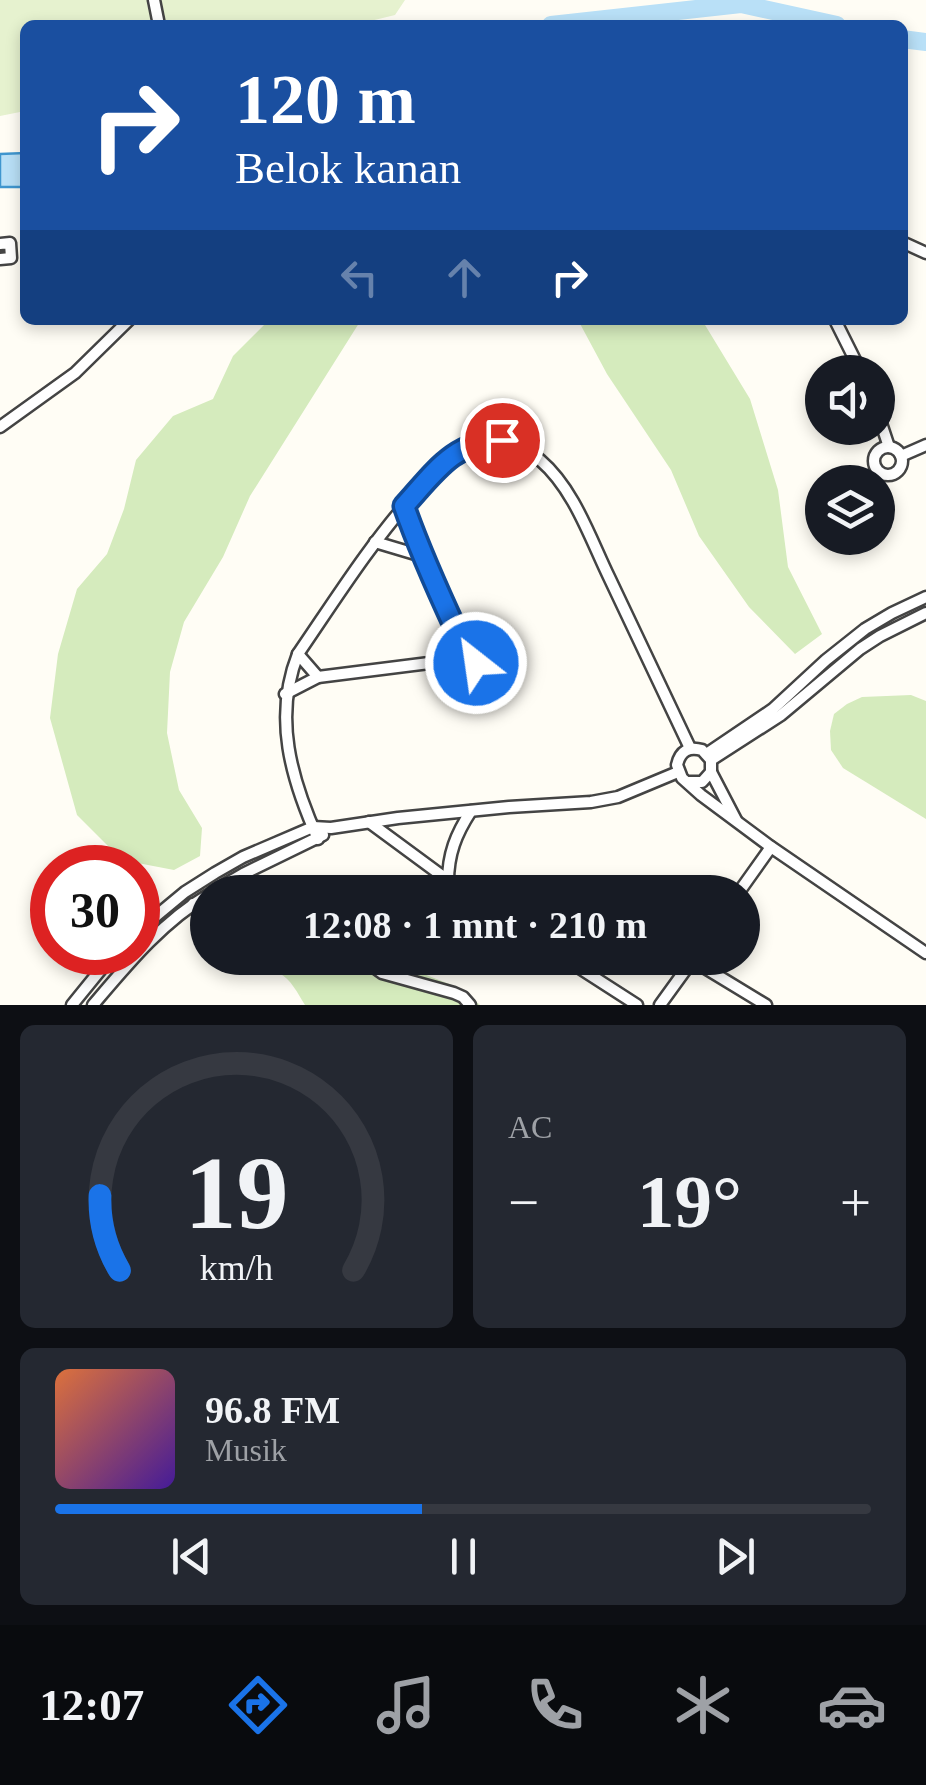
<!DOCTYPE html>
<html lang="id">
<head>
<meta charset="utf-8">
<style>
  body { margin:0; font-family:Georgia,serif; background:#242831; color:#f1f3f6; height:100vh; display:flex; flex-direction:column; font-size:38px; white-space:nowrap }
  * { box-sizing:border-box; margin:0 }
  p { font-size:32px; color:#9ea1a6 }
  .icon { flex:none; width:55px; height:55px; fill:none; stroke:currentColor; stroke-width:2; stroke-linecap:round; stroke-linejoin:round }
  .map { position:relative; height:1005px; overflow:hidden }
  .drawer { display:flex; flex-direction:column; gap:20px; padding:20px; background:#0d0f14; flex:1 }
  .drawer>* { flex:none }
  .top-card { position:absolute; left:20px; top:20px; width:888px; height:305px; border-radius:15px; box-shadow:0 5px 15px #0003; background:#1a4fa0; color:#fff; overflow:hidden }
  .tools { position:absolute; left:805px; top:355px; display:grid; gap:20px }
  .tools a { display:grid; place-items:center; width:90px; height:90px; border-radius:50%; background:#171b24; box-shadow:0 5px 15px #0003; font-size:50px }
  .speed { position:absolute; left:30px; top:845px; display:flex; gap:20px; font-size:50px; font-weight:700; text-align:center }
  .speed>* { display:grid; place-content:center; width:130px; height:130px; border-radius:50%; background:#171b24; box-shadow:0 5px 15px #0003; line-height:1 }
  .speed .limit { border:15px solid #d22; background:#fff; color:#111 }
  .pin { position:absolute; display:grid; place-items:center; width:85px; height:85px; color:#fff; margin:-42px; border:5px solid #fff; border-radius:50%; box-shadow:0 2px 10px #0007 }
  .me { position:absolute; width:110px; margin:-55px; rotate:330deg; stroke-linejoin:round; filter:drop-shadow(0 0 8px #0008) }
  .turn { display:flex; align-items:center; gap:35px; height:210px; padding:0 50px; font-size:45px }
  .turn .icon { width:130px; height:130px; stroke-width:2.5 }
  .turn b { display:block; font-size:70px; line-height:85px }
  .lanes { display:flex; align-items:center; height:95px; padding:0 50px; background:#0003; justify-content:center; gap:50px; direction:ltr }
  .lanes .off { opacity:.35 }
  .big { font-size:75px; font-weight:600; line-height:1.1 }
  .drawer .widget { flex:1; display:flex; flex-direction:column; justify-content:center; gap:15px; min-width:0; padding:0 35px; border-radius:15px; background:#242831 }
  .drawer .dial { align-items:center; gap:0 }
  .dial svg { height:260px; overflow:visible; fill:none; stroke:#363941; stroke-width:7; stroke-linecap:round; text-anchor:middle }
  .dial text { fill:#f1f3f6; stroke:none }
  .song { display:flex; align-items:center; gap:30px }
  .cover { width:120px; height:120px; border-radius:15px; background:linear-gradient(135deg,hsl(20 70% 55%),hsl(260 70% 35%)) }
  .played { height:10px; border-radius:5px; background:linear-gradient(90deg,#1a73e8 45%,#363941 45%) }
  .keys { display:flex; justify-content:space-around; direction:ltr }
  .heat { display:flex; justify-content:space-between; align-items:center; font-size:55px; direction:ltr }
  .drawer .tiles { flex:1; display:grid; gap:20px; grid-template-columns:1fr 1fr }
  .widget:last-child { grid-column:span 2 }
  .trip { position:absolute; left:190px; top:875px; width:570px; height:100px; border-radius:50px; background:#171b24; box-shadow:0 5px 15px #0003; font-weight:600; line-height:100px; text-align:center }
  .tab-bar { display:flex; height:160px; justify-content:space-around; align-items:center; background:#090b0e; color:#9ea1a6 }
  .tab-bar .icon { width:70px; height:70px }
  .tab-bar .current { color:#1a73e8 }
  .tab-bar b { font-size:45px; color:#f1f3f6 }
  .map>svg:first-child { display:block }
  .green { fill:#d5ebbd }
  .pitch { fill:#e6f2cf }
  .water { fill:#b9e0f7; stroke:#3f96cf; stroke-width:2.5 }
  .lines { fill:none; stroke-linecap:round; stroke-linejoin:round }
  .river { stroke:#b9e0f7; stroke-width:18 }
  .minor-casing { stroke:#444; stroke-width:15 }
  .minor { stroke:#fff; stroke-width:10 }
  .route-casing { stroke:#114b97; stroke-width:25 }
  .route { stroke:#1a73e8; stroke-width:18 }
</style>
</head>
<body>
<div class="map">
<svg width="926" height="1005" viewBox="0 0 926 1005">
  <rect width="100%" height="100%" fill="#fffdf5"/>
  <g class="green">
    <path d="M269,320H361L250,496L223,557L184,622L170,672L167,733L179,790L202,828L200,856L174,870L122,860L77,815L50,718L58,654L77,589L107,554L124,509L136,460L173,416L213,399L233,356Z"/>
    <path d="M578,320H702L750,399L778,490L788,567L822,634L795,654L749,607L699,536L671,470L607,374Z"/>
    <path d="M911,695L926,701V819L843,768L831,750L830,731L834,714L847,704L862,697Z"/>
    <path d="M224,958H383L462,989L480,1005H305C298,994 291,979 279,973C261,963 239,972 224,958Z"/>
  </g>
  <path class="pitch" d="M0,0H405L395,15L354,25H25V111L0,116Z"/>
  <path class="water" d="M25,153V187H0V154Z"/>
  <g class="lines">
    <g class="river">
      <path d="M551,25L741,4L837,25"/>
      <path d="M902,39L926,42"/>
    </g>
    <g class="minor-casing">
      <g id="minor">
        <path d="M154,0L159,25"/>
        <path d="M902,242L926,253"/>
        <path d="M0,244L10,243L11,258L0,259"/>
        <path d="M835,320L861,372"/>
        <path d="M878,414L889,447"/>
        <path d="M0,427L75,373L129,320"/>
        <circle cx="888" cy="461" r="14"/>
        <path d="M901,456L926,445"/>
        <path d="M375,542L422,556"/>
        <path d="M298,654L318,677"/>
        <path d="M445,661L463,673L476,663L474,655L460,639"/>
        <path d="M285,694L318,677L445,661L458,651L460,639L422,556L404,506"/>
        <path d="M708,753L773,709L826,660L865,629L892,613L926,597"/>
        <path d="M711,760L781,715L860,649L880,636L926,613"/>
        <path d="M711,772L736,820"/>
        <path d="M688,782H702L711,772V760L702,750C689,746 680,751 677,765L682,778L701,795L771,847L926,953"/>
        <path d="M369,822L464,892"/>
        <path d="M318,839C291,779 273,717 298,654C335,600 370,544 414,495C429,478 444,459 463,448C490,433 518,441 540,460C574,489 590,538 609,577C636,634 663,691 690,748"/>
        <path d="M448,882C448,854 456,834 471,811"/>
        <path d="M212,892L243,874L323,835"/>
        <path d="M739,892L771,847"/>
        <path d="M193,904L208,916"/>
        <path d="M138,931L185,892L215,873L243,857L313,827L331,828L398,818L509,807L591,802L618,797L678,772"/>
        <path d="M361,958L382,973L454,993L463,997L470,1005"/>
        <path d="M564,958L637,1005"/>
        <path d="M692,960L766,1005"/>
        <path d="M72,1005L115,952"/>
        <path d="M93,1005C127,965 162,922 208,895"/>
        <path d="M660,1005L694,958"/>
      </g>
    </g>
    <use href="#minor" class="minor"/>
  </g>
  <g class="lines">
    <g class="route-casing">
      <path id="route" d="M476,663C473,650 462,642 456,630C437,589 419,549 404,506C434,473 454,441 502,440"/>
    </g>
    <use href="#route" class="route"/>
  </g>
</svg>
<div class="tools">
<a><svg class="icon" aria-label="sound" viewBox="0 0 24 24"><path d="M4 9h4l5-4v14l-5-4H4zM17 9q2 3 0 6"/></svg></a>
<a><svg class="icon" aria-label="layers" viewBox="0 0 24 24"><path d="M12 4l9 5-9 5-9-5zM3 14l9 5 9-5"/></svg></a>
</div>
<div class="speed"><div class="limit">30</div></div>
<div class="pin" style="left:502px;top:440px;background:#d93025"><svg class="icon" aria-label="arrive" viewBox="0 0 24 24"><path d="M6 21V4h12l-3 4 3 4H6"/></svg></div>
<svg class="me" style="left:476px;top:663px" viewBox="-20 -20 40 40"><circle r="17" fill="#1a73e8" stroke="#fff" stroke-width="3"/><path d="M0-11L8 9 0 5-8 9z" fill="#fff"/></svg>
<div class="trip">12:08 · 1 mnt · 210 m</div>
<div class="top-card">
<div class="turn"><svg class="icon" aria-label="right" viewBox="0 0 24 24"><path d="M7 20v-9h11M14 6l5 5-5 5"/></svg><div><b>120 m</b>Belok kanan</div></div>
<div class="lanes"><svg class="icon off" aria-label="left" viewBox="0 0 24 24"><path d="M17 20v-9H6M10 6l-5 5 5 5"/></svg><svg class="icon off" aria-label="ahead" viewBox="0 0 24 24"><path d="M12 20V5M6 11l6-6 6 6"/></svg><svg class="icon" aria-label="right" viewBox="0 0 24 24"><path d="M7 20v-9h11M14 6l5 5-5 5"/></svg></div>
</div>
</div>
<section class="drawer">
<div class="tiles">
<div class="widget dial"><svg viewBox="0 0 100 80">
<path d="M14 69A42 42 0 1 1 86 69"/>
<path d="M14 69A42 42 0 0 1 8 46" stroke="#1a73e8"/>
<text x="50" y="56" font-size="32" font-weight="700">19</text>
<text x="50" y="72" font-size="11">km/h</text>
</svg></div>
<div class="widget"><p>AC</p>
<div class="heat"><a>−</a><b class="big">19°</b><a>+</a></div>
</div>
<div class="widget">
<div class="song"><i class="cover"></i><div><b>96.8 FM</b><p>Musik</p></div></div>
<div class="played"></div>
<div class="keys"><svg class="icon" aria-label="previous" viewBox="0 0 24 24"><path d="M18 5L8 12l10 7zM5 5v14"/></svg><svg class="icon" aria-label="pause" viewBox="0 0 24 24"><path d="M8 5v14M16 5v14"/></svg><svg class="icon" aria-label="next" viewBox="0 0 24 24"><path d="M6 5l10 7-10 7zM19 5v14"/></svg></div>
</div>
</div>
</section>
<nav class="tab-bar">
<b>12:07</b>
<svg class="icon current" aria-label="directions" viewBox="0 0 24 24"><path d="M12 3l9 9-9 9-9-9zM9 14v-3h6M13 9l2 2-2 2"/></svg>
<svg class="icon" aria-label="music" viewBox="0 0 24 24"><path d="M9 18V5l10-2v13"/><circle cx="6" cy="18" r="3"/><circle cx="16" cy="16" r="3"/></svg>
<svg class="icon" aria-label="phone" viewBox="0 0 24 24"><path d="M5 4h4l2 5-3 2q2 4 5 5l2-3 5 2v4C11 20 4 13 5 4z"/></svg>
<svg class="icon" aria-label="climate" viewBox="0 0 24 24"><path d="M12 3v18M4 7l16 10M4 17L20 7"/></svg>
<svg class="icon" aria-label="car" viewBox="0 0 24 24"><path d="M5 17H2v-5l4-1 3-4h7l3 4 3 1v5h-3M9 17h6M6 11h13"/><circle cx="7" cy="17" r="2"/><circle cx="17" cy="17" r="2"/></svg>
</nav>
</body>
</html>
